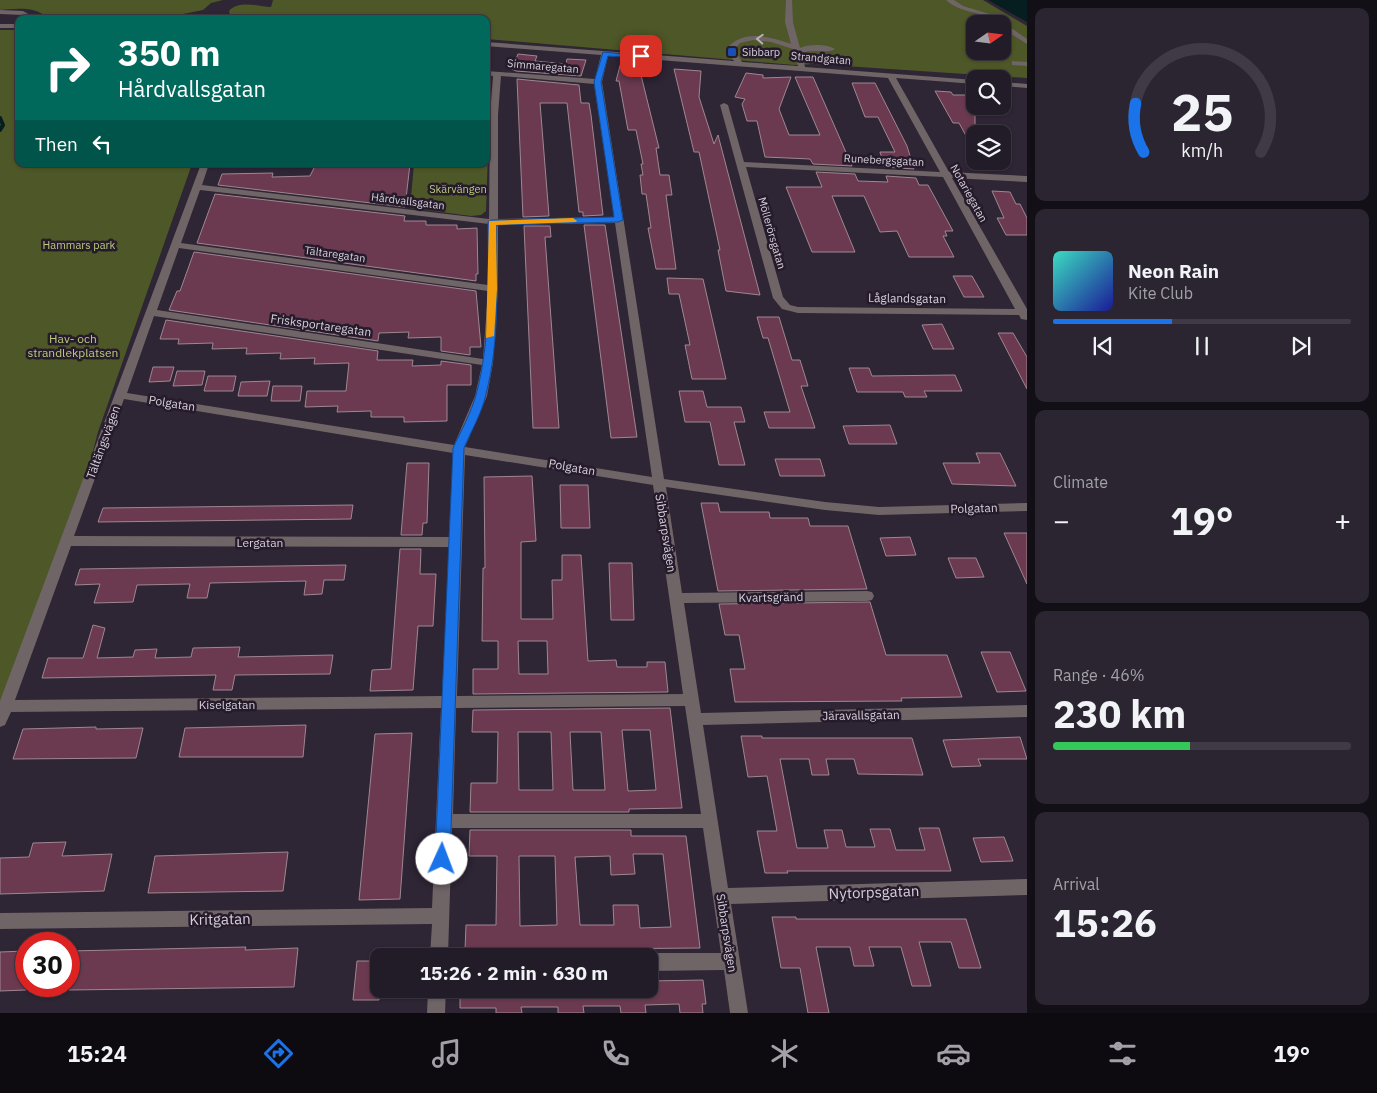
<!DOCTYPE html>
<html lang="en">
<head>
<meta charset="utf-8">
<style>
  body { margin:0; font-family:"IBM Plex Sans",sans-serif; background:#2a2530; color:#f1f3f6; height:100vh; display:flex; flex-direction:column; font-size:19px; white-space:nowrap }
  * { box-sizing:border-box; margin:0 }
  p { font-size:16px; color:#a2a1a8 }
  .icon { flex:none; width:28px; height:28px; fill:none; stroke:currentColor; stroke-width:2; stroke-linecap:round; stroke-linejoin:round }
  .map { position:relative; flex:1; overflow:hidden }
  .sheet { display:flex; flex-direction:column; gap:8px; padding:8px; background:#130f16; width:350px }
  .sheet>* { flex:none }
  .hud { position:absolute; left:15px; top:15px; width:475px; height:152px; border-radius:10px; box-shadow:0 1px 4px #0004,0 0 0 1px #3f3a45; background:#00695c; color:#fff; overflow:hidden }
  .needle { width:32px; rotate:76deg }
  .tools { position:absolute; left:966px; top:15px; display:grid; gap:10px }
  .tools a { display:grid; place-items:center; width:45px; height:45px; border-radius:10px; background:#221c28; box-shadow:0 1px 4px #0004,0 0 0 1px #3f3a45; font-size:25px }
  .speed { position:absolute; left:15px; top:932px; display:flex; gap:10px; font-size:25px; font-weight:700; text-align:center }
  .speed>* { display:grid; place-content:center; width:65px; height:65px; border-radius:50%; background:#221c28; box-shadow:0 1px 4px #0004,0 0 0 1px #3f3a45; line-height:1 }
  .speed .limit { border:8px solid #d22; background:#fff; color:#111 }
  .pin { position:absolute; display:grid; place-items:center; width:42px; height:42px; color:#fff; margin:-21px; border-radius:10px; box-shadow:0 2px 8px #0006 }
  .me { position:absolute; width:55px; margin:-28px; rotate:2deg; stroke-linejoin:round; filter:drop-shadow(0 0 4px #0008) }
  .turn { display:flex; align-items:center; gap:18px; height:105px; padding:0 20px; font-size:22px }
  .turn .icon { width:65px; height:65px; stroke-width:2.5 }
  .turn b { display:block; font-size:35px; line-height:42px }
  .then { display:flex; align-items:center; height:48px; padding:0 20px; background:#0003; gap:10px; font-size:19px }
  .big { font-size:38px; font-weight:700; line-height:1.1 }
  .sheet .widget { flex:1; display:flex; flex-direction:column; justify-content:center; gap:8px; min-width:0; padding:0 18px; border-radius:10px; background:#2a2530 }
  .sheet .dial { align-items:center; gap:0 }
  .dial svg { height:130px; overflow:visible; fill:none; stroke:#3f3a45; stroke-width:7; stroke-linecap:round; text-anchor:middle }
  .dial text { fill:#f1f3f6; stroke:none }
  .song { display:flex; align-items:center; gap:15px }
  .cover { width:60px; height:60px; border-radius:8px; background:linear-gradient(135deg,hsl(170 70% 55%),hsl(240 70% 35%)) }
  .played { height:5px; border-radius:2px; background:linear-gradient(90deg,#1a73e8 40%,#3f3a45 40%) }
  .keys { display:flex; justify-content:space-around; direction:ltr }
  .heat { display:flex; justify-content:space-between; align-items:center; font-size:28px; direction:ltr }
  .charge { height:8px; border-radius:4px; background:linear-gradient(90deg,#34c759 46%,#3f3a45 0) }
  .trip { position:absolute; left:370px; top:948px; width:288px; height:50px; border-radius:10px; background:#221c28; box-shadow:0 1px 4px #0004,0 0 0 1px #3f3a45; font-weight:700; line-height:50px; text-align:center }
  .tab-bar { display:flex; height:80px; justify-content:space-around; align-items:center; background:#0e0b10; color:#a2a1a8 }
  .tab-bar .icon { width:35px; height:35px }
  .tab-bar .selected { color:#1a73e8 }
  .tab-bar b { font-size:22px; color:#f1f3f6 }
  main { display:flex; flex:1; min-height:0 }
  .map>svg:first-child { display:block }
  .green { fill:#4e5727; fill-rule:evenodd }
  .water { fill:#061e20 }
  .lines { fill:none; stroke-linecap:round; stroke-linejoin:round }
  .stream { stroke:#061e20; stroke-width:4 }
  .building { fill:#6b3a50; stroke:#9f8791; fill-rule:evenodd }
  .minor { fill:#6f6466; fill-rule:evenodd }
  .oneway { stroke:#b8b0b8 }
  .route { fill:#1a73e8; stroke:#114b97 }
  .slow { fill:#f59e0b }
  .transit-dot { fill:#1a4fb4; stroke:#251b2b; stroke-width:2 }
  .labels { text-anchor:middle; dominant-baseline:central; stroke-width:5; stroke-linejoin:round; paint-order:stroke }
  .far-poi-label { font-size:11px; fill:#d7d0db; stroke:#251b2b; text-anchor:start }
  .far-street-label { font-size:11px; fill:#d7d0db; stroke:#251b2b }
  .far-park-label { font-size:11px; fill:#bbcc7c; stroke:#251b2b }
  .street-label { font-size:12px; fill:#d7d0db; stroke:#251b2b }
  .park-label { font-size:12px; fill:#bbcc7c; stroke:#251b2b }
  .near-street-label { font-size:15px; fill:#d7d0db; stroke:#251b2b }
</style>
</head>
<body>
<main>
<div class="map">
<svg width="1027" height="1013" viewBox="0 0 1027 1013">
  <rect width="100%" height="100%" fill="#2e2535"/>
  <g class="green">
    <path d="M0,0H223L211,3L203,10L173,16H45C34,6 14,9 0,10Z"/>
    <path d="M273,0H983L1027,26V78L814,64L794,65L486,39V19H267V17L230,15L229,11C238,0 258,6 271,7ZM975,24H1002V51H975Z"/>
    <path d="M0,30H19V164H192L98,432L88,470L0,704Z"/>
    <path d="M486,120L489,123L486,211L481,215L471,216L410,208L414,164H486Z"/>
  </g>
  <path class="water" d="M988,0H1027V22Z"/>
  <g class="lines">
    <path class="stream" d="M0,118L3,125L0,130"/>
  </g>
  <g class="building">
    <path d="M518,54L537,56L535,61L566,64L567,59L586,60L581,76L516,71L512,69Z"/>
    <path d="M621,62L638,63L659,148H656L660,175H669L672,195H666L676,269H656L648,228H651L646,194H642L640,175H643L641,164H643L636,130H628L619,81H616Z"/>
    <path d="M674,69L701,71L699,97L714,144L718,135L760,295L726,291L718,250H720L699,152H694Z"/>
    <path d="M746,73L763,75V78L791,77L779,109L789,135H820L795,77H813L852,166L813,164L810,159L765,157L757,121H747L742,104L745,99L735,97Z"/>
    <path d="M517,79L579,85L581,103H589L591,115L603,215L583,216V212H579L567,103H540L549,216L523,217Z"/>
    <path d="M852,83H875L907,146L914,169L884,167L880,152H895L878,117H865Z"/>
    <path d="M935,91L951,92L953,95H975V152L959,123H953Z"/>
    <path d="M316,164H410L405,207L218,185L222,174L273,173L272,177L310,176Z"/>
    <path d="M816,172L855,174L858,181L888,182L886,176L916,178L919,185H928L953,231H945L947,236H943L954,257H909L897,231L880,232L864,196H832L855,252H812L786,187H822Z"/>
    <path d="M992,191L1010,192L1016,204H1020L1027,218V235H1006L997,218H1004Z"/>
    <path d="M215,194L405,216L404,221H426V225H457V229L477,228L478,274H476V281L197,243Z"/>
    <path d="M584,225H605L637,437L611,438Z"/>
    <path d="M524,226H550L551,237H545L559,428H533Z"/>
    <path d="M194,252L476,291L481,347H470V355L441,351V337L408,338L409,332L379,333L378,341L169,310L177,291H180Z"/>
    <path d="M953,276H972L984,297H964Z"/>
    <path d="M667,278L703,279L726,379H692L685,345H690L679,294H669Z"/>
    <path d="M757,317H779L792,360H800L808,386H801L815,428H769L764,412H790L768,338H763Z"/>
    <path d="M166,320L378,351L377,360H413L412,366L441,365V361L471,365V385H447V421L404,422V417H371V411L337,412L338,406L305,407L307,391H346L349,363L314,364L315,358L280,359L281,353L246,354L247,348L212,349L213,343L178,344L179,339H160Z"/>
    <path d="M942,324L954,349H933L922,325Z"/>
    <path d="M998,333H1013L1027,357V389Z"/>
    <path d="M153,367H174L170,381L149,382Z"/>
    <path d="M849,368H869L872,376L955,375L962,391H924L927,397H905L903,392H857Z"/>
    <path d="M177,371H205L202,385L173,386Z"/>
    <path d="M208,376H236L233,391H204Z"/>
    <path d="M270,381L267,396H238L241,382Z"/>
    <path d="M273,386H302L300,401H271Z"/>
    <path d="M679,391H703L707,407H741L745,422H734L745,465H719L710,422H685Z"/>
    <path d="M890,425L897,444H849L843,426Z"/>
    <path d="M976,453H1000L1016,486L952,484L943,463H980Z"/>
    <path d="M775,459H820L825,476H780Z"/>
    <path d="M407,463H429L427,523H423L422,535H401Z"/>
    <path d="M532,476L536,541L521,542V619H553L552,580H562V555H581L588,661L616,660L617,667H647V662H665L668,692L473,694V669H498V641H482L483,568H485L484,477ZM518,641H547L548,674H519Z"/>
    <path d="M560,485H588L590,528H561Z"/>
    <path d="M701,503H718L720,512H769L770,518H808L810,526H848L867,589L718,591Z"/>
    <path d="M353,505L351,519L98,522L103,508Z"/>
    <path d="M1004,533H1027V584Z"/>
    <path d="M910,537L916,555L886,556L880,538Z"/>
    <path d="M400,549H421L420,574H436L433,626H418L413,690L370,691L372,670L391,669Z"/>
    <path d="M948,558H976L984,577L956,578Z"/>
    <path d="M609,563H632L634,620H611Z"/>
    <path d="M346,565L344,580H324L322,594L304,595L306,581L210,583L207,598H187L190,584L137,585L133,602L94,603L100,584L75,585L80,569Z"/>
    <path d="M870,602L886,655H947L962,697L901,698L902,701L735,702L730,669H745L739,635H725L719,604Z"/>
    <path d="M93,625L105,628L97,658L133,657L135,650L157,649L155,658L191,657L193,648L240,647L238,657L333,655L330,674L235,675L232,690H213L216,675L42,678L48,658H83Z"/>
    <path d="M981,652H1010L1026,691L997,692Z"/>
    <path d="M670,708L682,808L629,809V812H470L471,783H497L498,732H472L473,710ZM622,730H650L656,790L628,791ZM518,732H551L553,790H519ZM570,732H601L605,790H573Z"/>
    <path d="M306,725L303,757H179L185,728Z"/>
    <path d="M96,727V729L143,728L136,758L13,759L23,729Z"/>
    <path d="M412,733L400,899L359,900L375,734Z"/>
    <path d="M741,736H762V738H912L923,775L858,774L854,759H826L829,775H812L809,759H780L797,848H828L824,830H842L846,847H875L870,829H890L896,850H925L919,828H939L951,871H787L788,873H765L757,831H777L767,776L748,777Z"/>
    <path d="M1020,737L1027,759H978L981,766L952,767L943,740Z"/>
    <path d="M470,830H631V836H686L700,948L465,950L466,925H496L497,856H469ZM633,854H663L671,927L640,928L638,905H613L614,925H580L575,857L610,856L611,875L635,874ZM519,856H555L557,925L520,926Z"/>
    <path d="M1004,837L1013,861L981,862L973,838Z"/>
    <path d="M66,842L62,856L112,854L104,891L0,894V858L29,857L33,843Z"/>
    <path d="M288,852L283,891L148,893L155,856Z"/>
    <path d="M772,917H796V919H966L981,968H959L951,942H919L931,986H912L901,947H869L874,966H854L850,947H816L829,1013H808L800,968H781Z"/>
    <path d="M246,947L245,950L298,948L294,987L69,990V951Z"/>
    <path d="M26,951V990L0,991V952Z"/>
    <path d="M357,961H379V1000H353Z"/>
    <path d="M703,980L706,1004H702L703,1013H680L679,1004L645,1005L646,1013H621L620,1006H583L584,1013H558V1007H521L522,1013H496V1008H460V989H649V981Z"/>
  </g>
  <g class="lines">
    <g class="minor">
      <path d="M786,0H792L793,22L800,48C808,44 827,44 835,49C825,55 812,47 802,54L805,67L975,80V84L896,78L949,172L1027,176V182L952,178L1027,309V320L1021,319L1019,315L798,313L782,309L773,298L720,105L724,103L728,105L744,162L940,172L888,78L608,56L602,82L664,479L825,502L879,507L1027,503V511L879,515L825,510L666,487L682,593L867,591L872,592L874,596L872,600L867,601L684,603L701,713L1027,705V717L703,725L728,888L1027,879V895L731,904L748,1013H730L724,970L649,971V956H643L649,953H721L703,828H452L448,956H430L432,924L0,929V913L432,908L441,708L11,712L5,725L0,727V701L201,164H209L202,185L489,219L490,115L493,76L486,75V71L595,79L601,55L486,46V42L734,61L728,52V47C745,29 771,37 791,44L785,22ZM753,40L771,42L793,49L798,66L742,62L736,52V48L740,43ZM501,76L594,84L614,217L498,219V115ZM746,167L943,177L1015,309L798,307L790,305L783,297ZM200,190L489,224L488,285L181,243ZM615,223L652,477L465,447L487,396L493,363L498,289V225ZM179,248L488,291L483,359L157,310ZM154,316L482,365L475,396L454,445L127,393ZM124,399L453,453L449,537L74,536ZM465,455L653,485L683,694L457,696ZM71,546L449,547L442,696L15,700ZM685,706L701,814H453L456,708Z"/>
      <path d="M946,0H954L963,6L993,15L1027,39V44L1002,28V24C996,24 994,20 988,17C973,11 958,11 946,0Z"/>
      <path d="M0,10L23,11L37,19H28L22,15L0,14Z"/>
      <rect x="0" y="24" width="19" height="4"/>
      <path d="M1012,61L1027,62V66L1012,65Z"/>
      <path d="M1002,82L1027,84V88L1002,86Z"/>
      <path d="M428,989H446L445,1013H427Z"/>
    </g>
  </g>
  <defs><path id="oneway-chevron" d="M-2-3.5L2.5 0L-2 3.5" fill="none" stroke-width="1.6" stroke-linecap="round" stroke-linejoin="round" transform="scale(1.25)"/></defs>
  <use class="oneway" href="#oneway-chevron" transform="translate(760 39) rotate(-177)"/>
  <path class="route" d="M603,52L644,56L641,58L608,56L601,82L623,220L618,222L496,225C497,281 500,340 486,394C482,413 471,431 464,448L450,859L448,864L442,866L437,864L435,859L453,448C461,431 471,413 476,395C491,340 488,279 488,222L492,220L614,217L594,82Z"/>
  <path class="slow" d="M573,218L577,221L576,222L496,225L497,289L494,336L486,338L489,221Z"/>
  <rect class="transit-dot" x="727" y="47" width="10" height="10" rx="2.5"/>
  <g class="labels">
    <g class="far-poi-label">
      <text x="742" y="52">Sibbarp</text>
    </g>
    <g class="far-street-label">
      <text transform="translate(821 58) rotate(5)">Strandgatan</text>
      <text transform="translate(543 66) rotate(5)">Simmaregatan</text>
      <text transform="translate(884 160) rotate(3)">Runebergsgatan</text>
      <text transform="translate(969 193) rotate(61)">Notariegatan</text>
      <text transform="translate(408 201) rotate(7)">Hårdvallsgatan</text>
      <text transform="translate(772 233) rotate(74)">Möllerörsgatan</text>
      <text transform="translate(335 254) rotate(8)">Tältaregatan</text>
    </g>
    <g class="far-park-label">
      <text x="458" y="189">Skärvängen</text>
      <text x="79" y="245">Hammars park</text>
    </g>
    <g class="street-label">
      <text transform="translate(907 298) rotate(1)">Låglandsgatan</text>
      <text transform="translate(321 325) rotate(8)">Frisksportaregatan</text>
      <text transform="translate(172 403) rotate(9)">Polgatan</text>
      <text transform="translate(103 442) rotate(-70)">Tältängsvägen</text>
      <text transform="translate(572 467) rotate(10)">Polgatan</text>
      <text transform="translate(974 508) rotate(-2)">Polgatan</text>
      <text transform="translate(666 533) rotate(81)">Sibbarpsvägen</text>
      <text x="260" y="542">Lergatan</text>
      <text transform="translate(771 597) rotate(-1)">Kvartsgränd</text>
      <text x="227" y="704">Kiselgatan</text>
      <text transform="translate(861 715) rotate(-1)">Järavallsgatan</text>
      <text transform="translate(727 933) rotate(81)">Sibbarpsvägen</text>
    </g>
    <g class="park-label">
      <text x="73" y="338">Hav- och<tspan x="73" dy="14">strandlekplatsen</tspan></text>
    </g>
    <g class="near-street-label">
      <text transform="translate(874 892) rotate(-2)">Nytorpsgatan</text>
      <text transform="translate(220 919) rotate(-1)">Kritgatan</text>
    </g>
  </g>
</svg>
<div class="tools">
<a><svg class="needle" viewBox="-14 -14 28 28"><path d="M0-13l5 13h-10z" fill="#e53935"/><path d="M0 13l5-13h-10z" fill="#a2a1a8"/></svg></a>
<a><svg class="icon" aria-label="search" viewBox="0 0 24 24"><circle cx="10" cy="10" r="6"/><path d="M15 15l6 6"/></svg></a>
<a><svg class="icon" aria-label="layers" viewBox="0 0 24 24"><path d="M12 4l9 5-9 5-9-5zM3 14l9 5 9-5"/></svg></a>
</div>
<div class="speed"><div class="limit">30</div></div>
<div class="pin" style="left:641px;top:56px;background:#d93025"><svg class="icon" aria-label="arrive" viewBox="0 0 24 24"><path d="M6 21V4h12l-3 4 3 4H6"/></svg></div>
<svg class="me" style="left:442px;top:859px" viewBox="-20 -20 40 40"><circle r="19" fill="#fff"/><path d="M0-13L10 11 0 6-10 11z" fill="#1a73e8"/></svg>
<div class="trip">15:26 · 2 min · 630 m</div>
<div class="hud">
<div class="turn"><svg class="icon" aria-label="right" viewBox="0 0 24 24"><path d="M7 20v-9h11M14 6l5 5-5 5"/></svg><div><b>350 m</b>Hårdvallsgatan</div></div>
<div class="then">Then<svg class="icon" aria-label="left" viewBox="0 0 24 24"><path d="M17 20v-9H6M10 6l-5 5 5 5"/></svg></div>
</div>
</div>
<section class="sheet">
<div class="widget dial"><svg viewBox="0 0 100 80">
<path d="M14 69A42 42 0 1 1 86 69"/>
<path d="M14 69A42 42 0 0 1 9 39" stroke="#1a73e8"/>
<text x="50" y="56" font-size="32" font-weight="700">25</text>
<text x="50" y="72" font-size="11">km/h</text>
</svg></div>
<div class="widget">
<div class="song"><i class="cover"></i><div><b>Neon Rain</b><p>Kite Club</p></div></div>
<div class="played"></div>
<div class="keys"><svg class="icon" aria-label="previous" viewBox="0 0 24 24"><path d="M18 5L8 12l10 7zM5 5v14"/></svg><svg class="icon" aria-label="pause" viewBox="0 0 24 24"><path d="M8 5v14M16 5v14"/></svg><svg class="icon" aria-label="next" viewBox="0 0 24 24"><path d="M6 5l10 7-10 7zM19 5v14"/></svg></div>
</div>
<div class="widget"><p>Climate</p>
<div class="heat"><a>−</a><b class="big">19°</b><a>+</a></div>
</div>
<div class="widget"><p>Range · 46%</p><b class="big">230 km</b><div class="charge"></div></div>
<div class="widget"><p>Arrival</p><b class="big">15:26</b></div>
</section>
</main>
<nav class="tab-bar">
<b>15:24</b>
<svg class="icon selected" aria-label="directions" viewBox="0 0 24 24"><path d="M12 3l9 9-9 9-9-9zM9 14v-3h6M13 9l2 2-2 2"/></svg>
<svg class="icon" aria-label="music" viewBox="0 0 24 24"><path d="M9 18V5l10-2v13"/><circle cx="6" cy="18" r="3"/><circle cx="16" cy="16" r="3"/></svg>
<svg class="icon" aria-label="phone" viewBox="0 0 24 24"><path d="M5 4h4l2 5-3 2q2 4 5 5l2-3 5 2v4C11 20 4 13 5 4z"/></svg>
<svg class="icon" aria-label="climate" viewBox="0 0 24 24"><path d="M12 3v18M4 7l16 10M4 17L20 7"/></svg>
<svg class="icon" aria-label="car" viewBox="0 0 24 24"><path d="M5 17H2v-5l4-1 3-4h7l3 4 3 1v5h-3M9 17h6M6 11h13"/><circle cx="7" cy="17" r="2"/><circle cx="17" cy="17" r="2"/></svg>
<svg class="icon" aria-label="filters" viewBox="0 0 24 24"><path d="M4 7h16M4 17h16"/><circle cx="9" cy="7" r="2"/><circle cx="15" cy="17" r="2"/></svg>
<b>19°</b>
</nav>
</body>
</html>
